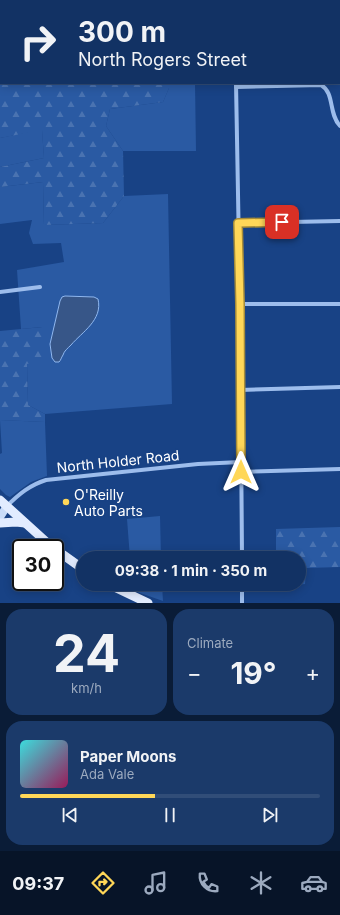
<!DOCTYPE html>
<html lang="en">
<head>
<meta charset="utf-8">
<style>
  body { margin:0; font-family:Inter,sans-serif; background:#1b3a6a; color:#f1f3f6; height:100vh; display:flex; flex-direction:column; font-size:15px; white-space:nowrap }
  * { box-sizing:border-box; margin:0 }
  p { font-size:13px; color:#9caabf }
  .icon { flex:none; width:22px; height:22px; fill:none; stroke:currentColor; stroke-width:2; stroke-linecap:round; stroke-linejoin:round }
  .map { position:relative; height:603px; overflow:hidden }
  .sheet { display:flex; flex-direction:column; gap:6px; padding:6px; background:#0a1c37; flex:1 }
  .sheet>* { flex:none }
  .banner { position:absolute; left:0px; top:0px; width:340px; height:84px; box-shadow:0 2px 10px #0003,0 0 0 1px #314d78; background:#123264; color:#f1f3f6; overflow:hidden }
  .speed { position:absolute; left:12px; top:539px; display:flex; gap:8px; font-size:20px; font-weight:700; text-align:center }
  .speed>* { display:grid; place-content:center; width:52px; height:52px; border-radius:50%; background:#123264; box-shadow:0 2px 10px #0003,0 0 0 1px #314d78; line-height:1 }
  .speed .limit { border:2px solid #111; border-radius:6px; background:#fff; color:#111 }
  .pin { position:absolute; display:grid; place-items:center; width:34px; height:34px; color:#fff; margin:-17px; border-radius:8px; box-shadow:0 2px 6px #0006 }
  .me { position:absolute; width:44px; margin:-22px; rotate:0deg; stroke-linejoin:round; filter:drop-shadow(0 0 3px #0008) }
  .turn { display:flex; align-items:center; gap:14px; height:84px; padding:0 12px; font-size:18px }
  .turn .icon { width:52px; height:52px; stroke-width:2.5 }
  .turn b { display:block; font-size:28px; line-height:34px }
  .big { font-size:30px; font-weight:700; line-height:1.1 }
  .sheet .tile { flex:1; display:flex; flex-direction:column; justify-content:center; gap:6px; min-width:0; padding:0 14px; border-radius:16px; background:#1b3a6a }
  .sheet .dial { align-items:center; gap:0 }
  .dial b { font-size:52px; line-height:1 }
  .song { display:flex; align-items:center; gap:12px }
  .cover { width:48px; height:48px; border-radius:6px; background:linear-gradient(135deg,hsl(180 70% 55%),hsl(330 70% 35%)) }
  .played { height:4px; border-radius:2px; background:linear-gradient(90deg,#ffd758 45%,#314d78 45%) }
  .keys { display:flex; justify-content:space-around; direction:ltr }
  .heat { display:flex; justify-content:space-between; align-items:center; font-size:22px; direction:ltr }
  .sheet .tiles { flex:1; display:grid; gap:6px; grid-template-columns:1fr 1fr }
  .tile:last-child { grid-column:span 2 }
  .trip { position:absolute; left:76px; top:551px; width:230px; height:40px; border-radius:20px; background:#123264; box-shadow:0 2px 10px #0003,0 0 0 1px #314d78; font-weight:700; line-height:40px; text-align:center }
  .tabs { display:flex; height:64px; justify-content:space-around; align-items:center; background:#071428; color:#9caabf }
  .tabs .icon { width:28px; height:28px }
  .tabs .on { color:#ffd758 }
  .tabs b { font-size:18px; color:#f1f3f6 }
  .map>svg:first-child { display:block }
  .grass { fill:#2a5aa3 }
  .forest { fill:url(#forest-firs) }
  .water { fill:#375688; stroke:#8fb7ef }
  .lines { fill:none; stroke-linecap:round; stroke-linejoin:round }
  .street { stroke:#9dbdec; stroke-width:4 }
  .secondary { stroke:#c9dcf9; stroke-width:8 }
  .primary { stroke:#e2ecff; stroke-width:9 }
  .route-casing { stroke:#a68c39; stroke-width:10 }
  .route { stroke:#ffd758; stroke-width:7 }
  .poi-dot { fill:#ffd758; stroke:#184285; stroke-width:1.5 }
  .labels { text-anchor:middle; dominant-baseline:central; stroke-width:3; stroke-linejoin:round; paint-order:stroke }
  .street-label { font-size:14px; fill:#fff; stroke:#184285 }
  .poi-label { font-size:14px; fill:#fff; stroke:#184285; text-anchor:start }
</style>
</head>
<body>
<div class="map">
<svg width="340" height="603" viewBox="0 0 340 603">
  <defs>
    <pattern id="forest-firs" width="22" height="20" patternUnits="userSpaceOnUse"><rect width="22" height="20" fill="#2a5aa3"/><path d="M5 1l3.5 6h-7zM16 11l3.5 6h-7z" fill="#4a73b1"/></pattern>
  </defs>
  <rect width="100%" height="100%" fill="#184285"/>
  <g class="grass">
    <path d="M0,0H96V1H1L0,36Z"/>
    <path d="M169,83H179V85L195,83L196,151H123L106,126L110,109L163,102L169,88Z"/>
    <path d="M42,129L44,158L0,167V138Z"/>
    <path d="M43,182L44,225L103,223L124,196L168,194L172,404L45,414L28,405L27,364L42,327L21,329L17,270L64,262L61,243L33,244L29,233L32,220L0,224V187Z"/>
    <path d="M0,420L45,422L47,476L31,482L10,497L6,495L0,489V454L2,453Z"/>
    <path d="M160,516L161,558H130L127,519Z"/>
    <path d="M120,584H162L163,601L140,593Z"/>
  </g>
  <g class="forest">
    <path d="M271,0H340V43L339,1Z"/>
    <path d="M0,36L1,83H169V88L163,102L110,109L106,126L123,151L124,196L103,223L44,225L43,182L0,187V167L44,158L42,130L0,138Z"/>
    <path d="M43,327L42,361L27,364L28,405L45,414V422L0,420V331Z"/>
    <path d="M340,527V567L306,568L305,584L275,587V584H299V558H276V529Z"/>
  </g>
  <path class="water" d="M65,296L94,297L98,299C103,320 82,332 71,345C68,348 64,351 63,355C61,358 61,360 59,362H55L52,358L50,344L60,301L62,297Z"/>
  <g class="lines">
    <g class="street">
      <path d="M235,0V1"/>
      <path d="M236,83L240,304L242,558"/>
      <path d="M236,87L321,85C335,93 328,113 340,126"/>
      <path d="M238,223L340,221"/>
      <path d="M0,292L40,287"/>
      <path d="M240,304H340"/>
      <path d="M240,390L340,387"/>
      <path d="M241,472L340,469"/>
      <path d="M7,506C19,494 30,485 46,480L198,464L241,462"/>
      <path d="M242,584V603"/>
    </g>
    <path class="secondary" d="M0,517L7,506"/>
    <g class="primary">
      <path d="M0,500L53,548"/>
      <path d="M0,523L16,522L25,523"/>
      <path d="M55,549L83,569"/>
      <path d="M108,584L148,603"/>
    </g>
  </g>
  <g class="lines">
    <g class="route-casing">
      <path id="route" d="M241,472L240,304L238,223L282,222"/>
    </g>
    <use href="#route" class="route"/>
  </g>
  <circle class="poi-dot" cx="66" cy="502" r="4"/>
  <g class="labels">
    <g class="street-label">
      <text transform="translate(118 461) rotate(-6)">North Holder Road</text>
    </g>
    <g class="poi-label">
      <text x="74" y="494">O'Reilly<tspan x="74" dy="16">Auto Parts</tspan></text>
    </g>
  </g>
</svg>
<div class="speed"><div class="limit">30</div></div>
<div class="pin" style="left:282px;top:222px;background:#d93025"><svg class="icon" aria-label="arrive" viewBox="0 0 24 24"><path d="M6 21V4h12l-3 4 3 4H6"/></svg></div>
<svg class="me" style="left:241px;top:472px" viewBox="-20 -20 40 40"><path d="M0-17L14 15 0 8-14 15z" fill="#ffd758" stroke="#fff" stroke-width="4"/></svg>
<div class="trip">09:38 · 1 min · 350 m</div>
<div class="banner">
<div class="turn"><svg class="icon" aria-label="right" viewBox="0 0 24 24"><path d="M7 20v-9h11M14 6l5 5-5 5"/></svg><div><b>300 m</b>North Rogers Street</div></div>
</div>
</div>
<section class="sheet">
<div class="tiles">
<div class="tile dial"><b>24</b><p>km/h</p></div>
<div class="tile"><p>Climate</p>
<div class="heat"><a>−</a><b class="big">19°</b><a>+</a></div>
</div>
<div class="tile">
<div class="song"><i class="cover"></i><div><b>Paper Moons</b><p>Ada Vale</p></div></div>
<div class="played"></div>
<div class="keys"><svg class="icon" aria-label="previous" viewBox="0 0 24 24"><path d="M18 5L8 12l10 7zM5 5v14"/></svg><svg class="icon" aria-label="pause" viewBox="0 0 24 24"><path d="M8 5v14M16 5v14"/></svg><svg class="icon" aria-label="next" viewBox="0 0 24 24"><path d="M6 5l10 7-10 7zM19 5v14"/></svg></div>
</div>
</div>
</section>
<nav class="tabs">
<b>09:37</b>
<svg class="icon on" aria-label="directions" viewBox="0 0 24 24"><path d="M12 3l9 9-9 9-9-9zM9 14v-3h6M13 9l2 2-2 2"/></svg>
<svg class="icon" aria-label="music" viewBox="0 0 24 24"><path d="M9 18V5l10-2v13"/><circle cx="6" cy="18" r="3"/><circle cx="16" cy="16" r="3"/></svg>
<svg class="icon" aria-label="phone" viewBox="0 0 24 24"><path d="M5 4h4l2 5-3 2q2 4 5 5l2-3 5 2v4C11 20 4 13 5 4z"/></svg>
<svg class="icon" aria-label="climate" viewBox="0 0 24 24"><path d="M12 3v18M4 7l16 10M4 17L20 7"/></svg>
<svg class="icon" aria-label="car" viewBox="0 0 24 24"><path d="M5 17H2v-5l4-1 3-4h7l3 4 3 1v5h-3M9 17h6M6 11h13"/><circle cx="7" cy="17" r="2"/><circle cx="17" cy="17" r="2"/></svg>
</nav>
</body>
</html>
